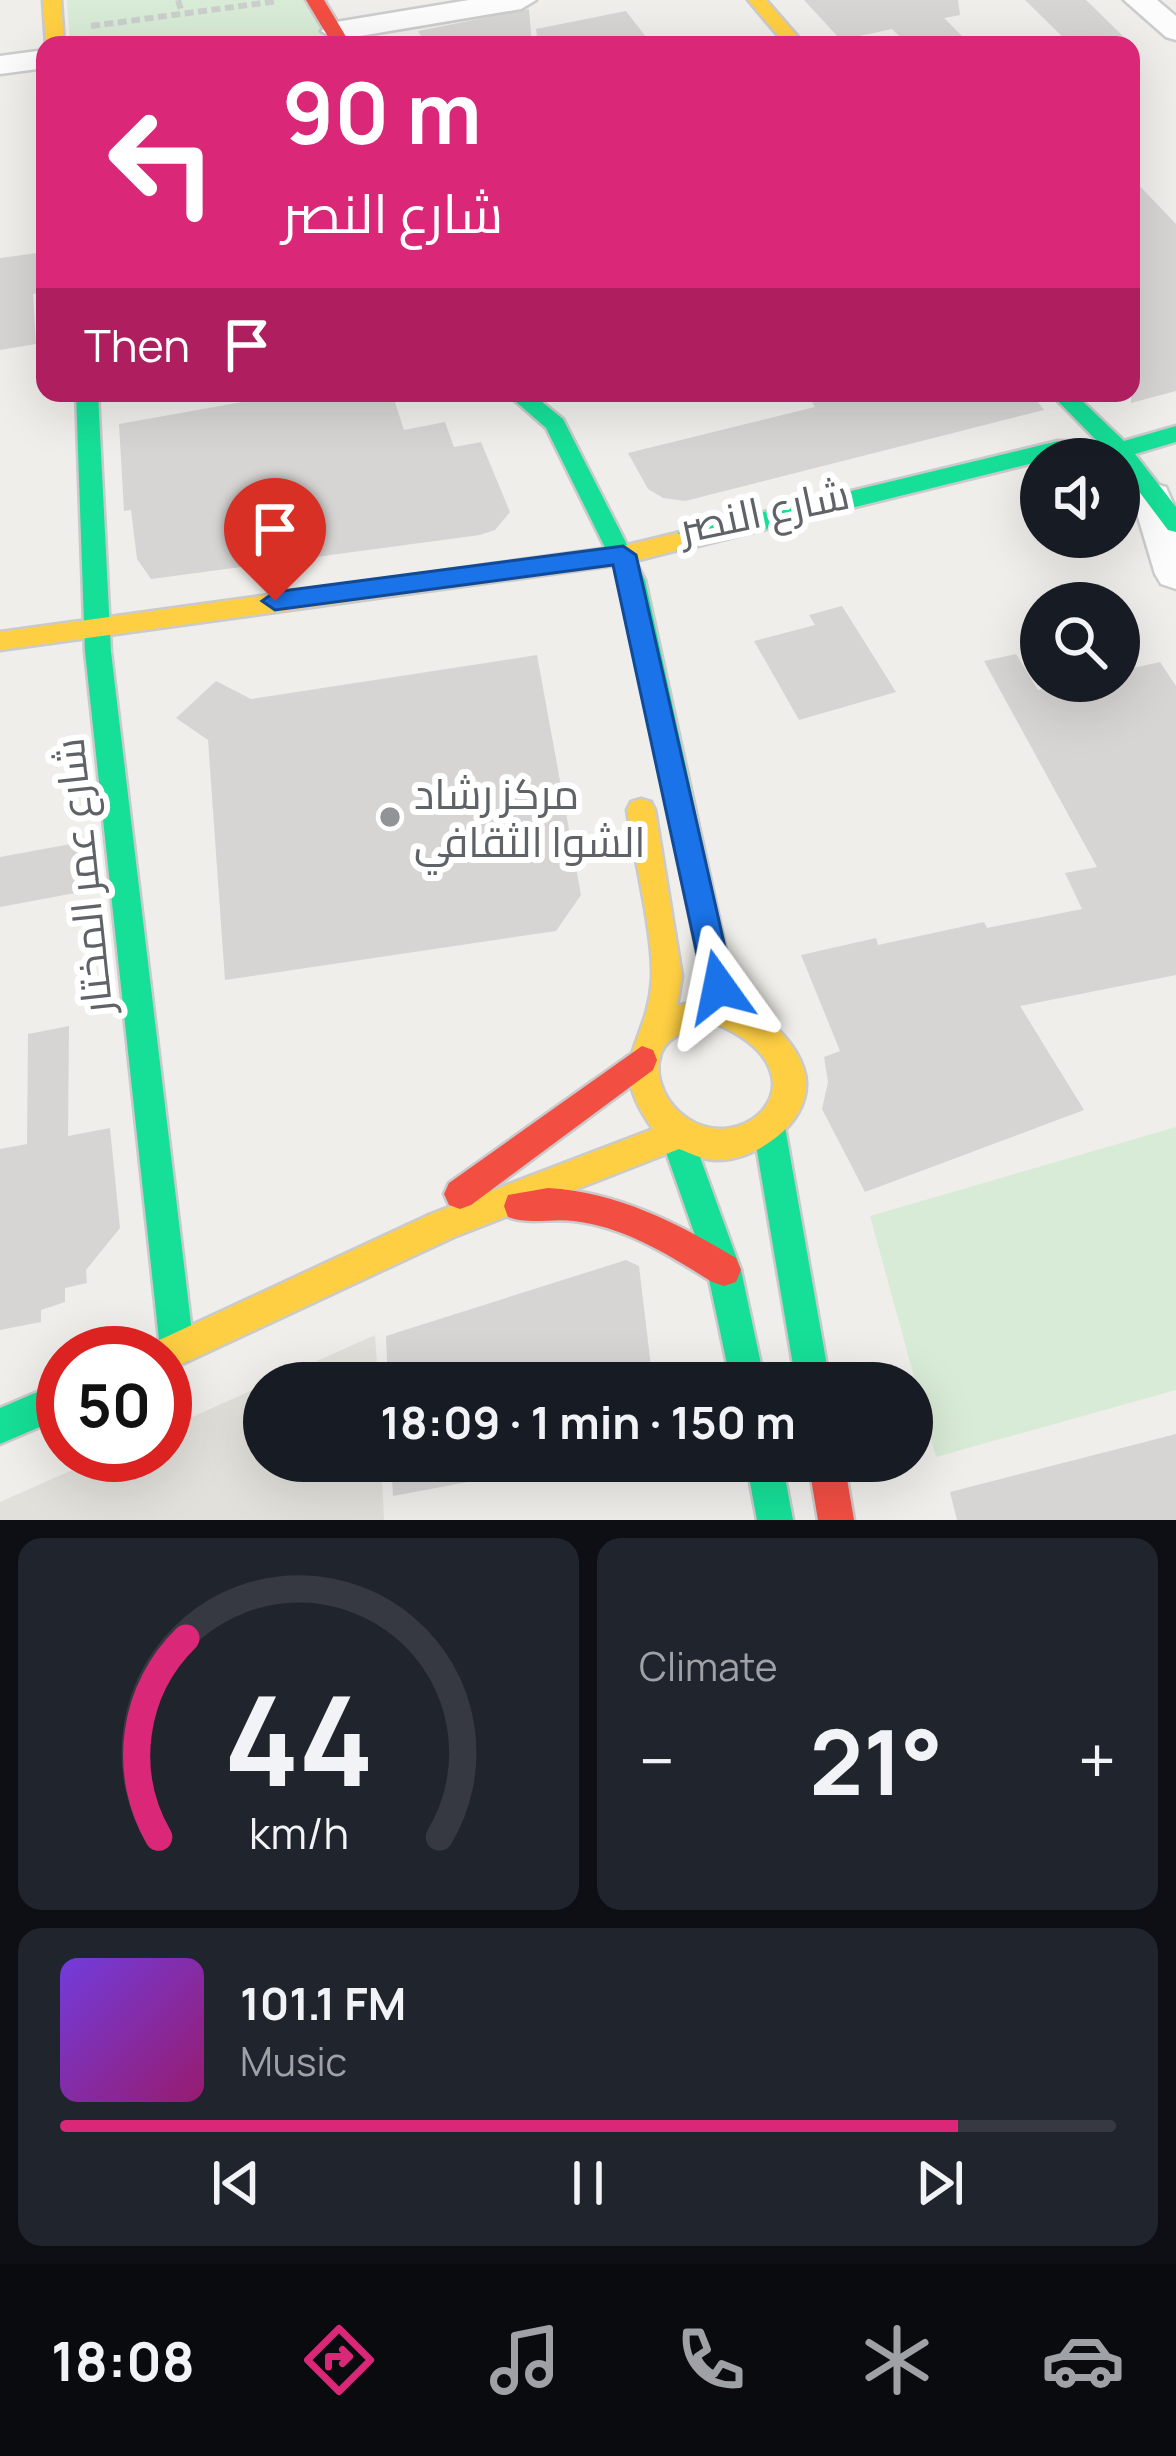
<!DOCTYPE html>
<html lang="en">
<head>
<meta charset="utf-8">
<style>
  body { margin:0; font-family:Manrope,Cairo,sans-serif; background:#20242c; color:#f1f3f6; height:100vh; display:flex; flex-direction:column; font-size:45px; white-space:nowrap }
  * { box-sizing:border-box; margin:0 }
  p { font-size:39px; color:#9ea1a6 }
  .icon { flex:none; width:66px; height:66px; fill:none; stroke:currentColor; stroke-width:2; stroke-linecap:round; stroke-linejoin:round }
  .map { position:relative; height:1520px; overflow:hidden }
  .sheet { display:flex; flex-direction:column; gap:18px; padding:18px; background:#0d0f14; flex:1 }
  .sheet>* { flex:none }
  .hud { position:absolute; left:36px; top:36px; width:1104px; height:366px; border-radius:24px; box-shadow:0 12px 48px #0002; background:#db2777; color:#fff; overflow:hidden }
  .buttons { position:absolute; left:1020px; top:438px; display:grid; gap:24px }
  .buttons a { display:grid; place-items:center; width:120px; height:120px; border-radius:50%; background:#171b24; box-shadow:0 12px 48px #0002; font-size:60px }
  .speed { position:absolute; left:36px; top:1326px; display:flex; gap:24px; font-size:60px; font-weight:700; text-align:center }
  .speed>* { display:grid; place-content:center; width:156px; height:156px; border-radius:50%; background:#171b24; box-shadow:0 12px 48px #0002; line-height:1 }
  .speed .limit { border:18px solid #d22; background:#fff; color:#111 }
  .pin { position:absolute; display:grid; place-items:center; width:102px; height:102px; color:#fff; margin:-123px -51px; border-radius:50% 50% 50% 0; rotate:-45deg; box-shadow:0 0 12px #0007 }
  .pin .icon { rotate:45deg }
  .me { position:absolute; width:132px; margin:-66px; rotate:348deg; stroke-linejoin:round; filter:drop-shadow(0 0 9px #0008) }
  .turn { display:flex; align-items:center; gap:42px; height:252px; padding:0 48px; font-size:54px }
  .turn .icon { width:156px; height:156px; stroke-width:2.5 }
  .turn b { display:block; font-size:84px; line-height:102px }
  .then { display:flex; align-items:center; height:114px; padding:0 48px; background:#0003; gap:24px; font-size:45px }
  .big { font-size:90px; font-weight:700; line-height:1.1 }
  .sheet .widget { flex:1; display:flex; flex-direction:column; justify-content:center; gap:18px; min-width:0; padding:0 42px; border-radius:24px; background:#20242c }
  .sheet .dial { align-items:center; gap:0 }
  .dial svg { height:312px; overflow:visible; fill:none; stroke:#363941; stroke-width:7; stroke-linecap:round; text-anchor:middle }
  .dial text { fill:#f1f3f6; stroke:none }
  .song { display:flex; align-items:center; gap:36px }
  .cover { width:144px; height:144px; border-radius:18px; background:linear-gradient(135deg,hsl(260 70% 55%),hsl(320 70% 35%)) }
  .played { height:12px; border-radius:6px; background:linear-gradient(90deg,#db2777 85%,#363941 85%) }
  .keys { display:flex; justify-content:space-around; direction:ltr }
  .heat { display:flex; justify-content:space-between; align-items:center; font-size:66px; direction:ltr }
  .sheet .tiles { flex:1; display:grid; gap:18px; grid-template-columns:1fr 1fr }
  .widget:last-child { grid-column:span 2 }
  .trip { position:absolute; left:243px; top:1362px; width:690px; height:120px; border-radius:60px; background:#171b24; box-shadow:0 12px 48px #0002; font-weight:700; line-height:120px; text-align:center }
  .tabs { display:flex; height:192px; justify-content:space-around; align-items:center; background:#090b0e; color:#9ea1a6 }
  .tabs .icon { width:84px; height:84px }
  .tabs .on { color:#db2777 }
  .tabs b { font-size:54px; color:#f1f3f6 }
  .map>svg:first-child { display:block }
  .education { fill:#e2e0da }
  .green { fill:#d8ebd6 }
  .building { fill:#d6d5d3 }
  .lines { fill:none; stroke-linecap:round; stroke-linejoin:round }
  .street-casing { stroke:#cbcccc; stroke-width:5 }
  .fast-casing { stroke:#cacacb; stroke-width:5 }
  .slow-casing { stroke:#cacacb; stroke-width:5 }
  .jam-casing { stroke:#cacacb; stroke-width:5 }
  .path { stroke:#cacfcc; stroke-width:6; stroke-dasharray:9 4.5; stroke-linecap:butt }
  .street { fill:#fdfcfc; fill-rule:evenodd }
  .fast { fill:#16e098; fill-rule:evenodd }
  .slow { fill:#ffcf43; fill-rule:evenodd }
  .jam { fill:#f24e42; fill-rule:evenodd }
  .route { fill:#1a73e8; stroke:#114b97; stroke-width:3 }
  .poi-dot { fill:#919496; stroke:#fff; stroke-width:4.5 }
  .labels { text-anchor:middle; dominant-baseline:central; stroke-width:12; stroke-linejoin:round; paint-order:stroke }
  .street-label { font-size:42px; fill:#5f6368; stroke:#fff }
  .poi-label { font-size:42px; fill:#5f6368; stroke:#fff; text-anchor:start }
</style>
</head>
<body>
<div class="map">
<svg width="1176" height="1520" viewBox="0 0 1176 1520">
  <rect width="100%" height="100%" fill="#efeeea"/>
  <g class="education">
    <path d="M375,1335L378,1383H268Z"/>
    <path d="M264,1385V1461H381L384,1520H0V1502L106,1455H165V1429Z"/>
  </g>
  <g class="green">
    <path d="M67,0H306L329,45H70Z"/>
    <path d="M1176,1127V1390L936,1457L870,1216Z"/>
  </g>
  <g class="building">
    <path d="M804,0H958L960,15L944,18L971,45H908L892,29L841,40Z"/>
    <path d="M1025,0H1086L1132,45H1071Z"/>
    <path d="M529,9L532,45H426L418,31Z"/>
    <path d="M626,11L652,45H538L536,29Z"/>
    <path d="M1131,177L1176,224V391L1131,403Z"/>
    <path d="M45,252V292L33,294L36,344L0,350V258Z"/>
    <path d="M292,393H392L404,430L445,422L454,447L481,442L510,512L495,530L480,535L151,579L137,559L131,510L124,511L119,424Z"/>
    <path d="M806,393H1031L1044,410L685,501L663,498L648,489L628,453L815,407Z"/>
    <path d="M842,606L896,692L799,720L754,641L815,625L809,615Z"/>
    <path d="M1016,654L1038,690L1078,681H1119V671L1160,662L1176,686V975L1020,1006L1084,1110L865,1192L822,1109L828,1082L824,1057L840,1051L801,955L876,938L878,945L984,922L987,928L1082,909L1065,873L1097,867L984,661Z"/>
    <path d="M537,655L581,895L556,931L225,980L208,740L176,718L216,681L251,699Z"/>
    <path d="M82,842L86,891L0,907V857Z"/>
    <path d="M69,1026L68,1136L110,1128L120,1228L86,1270L87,1283L65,1288V1302L41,1310V1322L0,1330V1149L27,1144L28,1034Z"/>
    <path d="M626,1260L639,1266L653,1383H388L386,1336Z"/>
    <path d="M1176,1434V1520H957L950,1492Z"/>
    <path d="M391,1461H488L489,1478L393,1496Z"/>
  </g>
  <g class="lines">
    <g class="street-casing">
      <g id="street">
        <path d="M469,0H536L521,9L336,40L321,31L336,22Z"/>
        <path d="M1124,0H1157L1176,16V40L1166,37Z"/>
        <path d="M45,50V68L0,74V56Z"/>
        <path d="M1152,483L1166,487L1176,510V589L1161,584L1155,574L1132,497L1138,487Z"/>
      </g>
    </g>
    <g class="fast-casing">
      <g id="fast">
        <path d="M76,393H98L111,652L194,1349L189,1361L177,1366L165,1361L160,1349L85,652Z"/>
        <path d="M506,393H531L563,419L645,580L733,982L755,1016L751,1025L740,1029L729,1025L704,987L621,580L546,428Z"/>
        <path d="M1050,393H1074L1124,441L1176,426V442L1135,454L1176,507V532L1168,530L1119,465V459L1058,457L677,551L665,542L677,533L1058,441L1098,442Z"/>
        <path d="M769,1112L780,1117L785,1127L830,1383H796L753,1127L758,1117Z"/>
        <path d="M676,1120L687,1125L692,1135L741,1270L765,1383H731L707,1270L660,1135L665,1125Z"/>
        <path d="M63,1381V1417L0,1444V1408Z"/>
        <path d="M746,1461H782L793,1520H757Z"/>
      </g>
    </g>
    <g class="slow-casing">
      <g id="slow">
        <path d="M43,0H61L64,45H46Z"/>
        <path d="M748,0H766L805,45H786Z"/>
        <path d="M677,533L686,536L689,542L686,548L623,564L0,650V632L623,546Z"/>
        <path d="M641,799L651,802L655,810L682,976L677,1006C689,1003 703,999 714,998C752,998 804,1043 806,1082C808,1125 755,1161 715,1160C703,1160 690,1153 679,1149L454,1237L165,1372V1353H149L153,1343L431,1214L653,1129C603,1060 648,1047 652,979C654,937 634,856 627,810L631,802ZM717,1024C835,1075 739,1168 678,1111C665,1099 656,1079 659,1061C663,1032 694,1030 717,1024Z"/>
      </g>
    </g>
    <g class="jam-casing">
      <g id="jam">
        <path d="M306,0H324L351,45H333Z"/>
        <path d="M642,1046L653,1050L657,1060L653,1070L471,1205L460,1209L449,1205L444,1194L449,1183Z"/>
        <path d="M548,1188C618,1192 677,1223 736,1258L741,1270L736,1282L724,1286L712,1282C669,1255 625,1227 574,1221C552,1218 529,1225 508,1217L504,1206L508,1195Z"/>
        <path d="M808,1461H844L854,1520H818Z"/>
      </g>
    </g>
    <g class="path">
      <path d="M178,0L182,13"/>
      <path d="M91,26L278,1"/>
    </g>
    <use href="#street" class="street"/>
    <use href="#fast" class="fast"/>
    <use href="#slow" class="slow"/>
    <use href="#jam" class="jam"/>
  </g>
  <path class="route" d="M623,546L636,555L734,987L719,1000L704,987L613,565L275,610L262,601L275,592Z"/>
  <circle class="poi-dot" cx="390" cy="817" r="12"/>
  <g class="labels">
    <g class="street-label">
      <text transform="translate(764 510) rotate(-12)">شارع النصر</text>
      <text transform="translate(82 876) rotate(-96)">شارع عمر المختار</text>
    </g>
    <g class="poi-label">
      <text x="414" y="793">مركز رشاد<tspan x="414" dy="48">الشوا الثقافي</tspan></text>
    </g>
  </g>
</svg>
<div class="buttons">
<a><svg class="icon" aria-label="sound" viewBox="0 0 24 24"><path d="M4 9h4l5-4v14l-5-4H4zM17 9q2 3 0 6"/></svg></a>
<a><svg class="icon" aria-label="search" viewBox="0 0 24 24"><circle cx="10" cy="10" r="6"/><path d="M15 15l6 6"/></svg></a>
</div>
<div class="speed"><div class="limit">50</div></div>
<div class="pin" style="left:275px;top:601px;background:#d93025"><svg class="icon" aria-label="arrive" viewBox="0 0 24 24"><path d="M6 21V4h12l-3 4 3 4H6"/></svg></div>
<svg class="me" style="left:719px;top:987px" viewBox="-20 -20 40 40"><path d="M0-17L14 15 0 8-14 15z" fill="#1a73e8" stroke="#fff" stroke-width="4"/></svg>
<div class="trip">18:09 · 1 min · 150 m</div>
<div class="hud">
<div class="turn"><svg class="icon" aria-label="left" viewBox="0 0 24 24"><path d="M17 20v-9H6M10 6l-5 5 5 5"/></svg><div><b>90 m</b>شارع النصر</div></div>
<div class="then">Then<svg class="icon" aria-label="arrive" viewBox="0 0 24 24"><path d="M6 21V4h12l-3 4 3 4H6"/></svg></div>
</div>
</div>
<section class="sheet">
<div class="tiles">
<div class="widget dial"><svg viewBox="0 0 100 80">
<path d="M14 69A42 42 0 1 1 86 69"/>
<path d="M14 69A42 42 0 0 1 21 18" stroke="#db2777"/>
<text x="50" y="56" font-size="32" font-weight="700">44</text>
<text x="50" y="72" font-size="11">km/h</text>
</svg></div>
<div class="widget"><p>Climate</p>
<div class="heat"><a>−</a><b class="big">21°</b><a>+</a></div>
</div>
<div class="widget">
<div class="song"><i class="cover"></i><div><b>101.1 FM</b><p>Music</p></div></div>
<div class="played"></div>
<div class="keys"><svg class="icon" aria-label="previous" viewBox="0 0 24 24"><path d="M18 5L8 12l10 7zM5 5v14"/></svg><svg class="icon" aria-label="pause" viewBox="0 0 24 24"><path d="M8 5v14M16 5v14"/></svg><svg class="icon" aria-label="next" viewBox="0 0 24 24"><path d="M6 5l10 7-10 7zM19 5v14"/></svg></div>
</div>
</div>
</section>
<nav class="tabs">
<b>18:08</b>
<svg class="icon on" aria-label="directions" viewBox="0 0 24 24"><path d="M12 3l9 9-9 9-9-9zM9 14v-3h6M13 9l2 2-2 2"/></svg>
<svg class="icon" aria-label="music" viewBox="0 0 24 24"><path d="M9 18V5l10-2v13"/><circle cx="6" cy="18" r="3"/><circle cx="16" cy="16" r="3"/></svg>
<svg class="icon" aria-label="phone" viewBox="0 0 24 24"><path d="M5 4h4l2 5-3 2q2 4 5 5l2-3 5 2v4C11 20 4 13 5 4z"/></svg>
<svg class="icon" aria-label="climate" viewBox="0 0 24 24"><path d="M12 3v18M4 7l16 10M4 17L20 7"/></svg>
<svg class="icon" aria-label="car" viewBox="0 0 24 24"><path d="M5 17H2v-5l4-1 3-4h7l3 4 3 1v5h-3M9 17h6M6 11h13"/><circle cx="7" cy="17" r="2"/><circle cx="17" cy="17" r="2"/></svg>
</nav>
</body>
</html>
